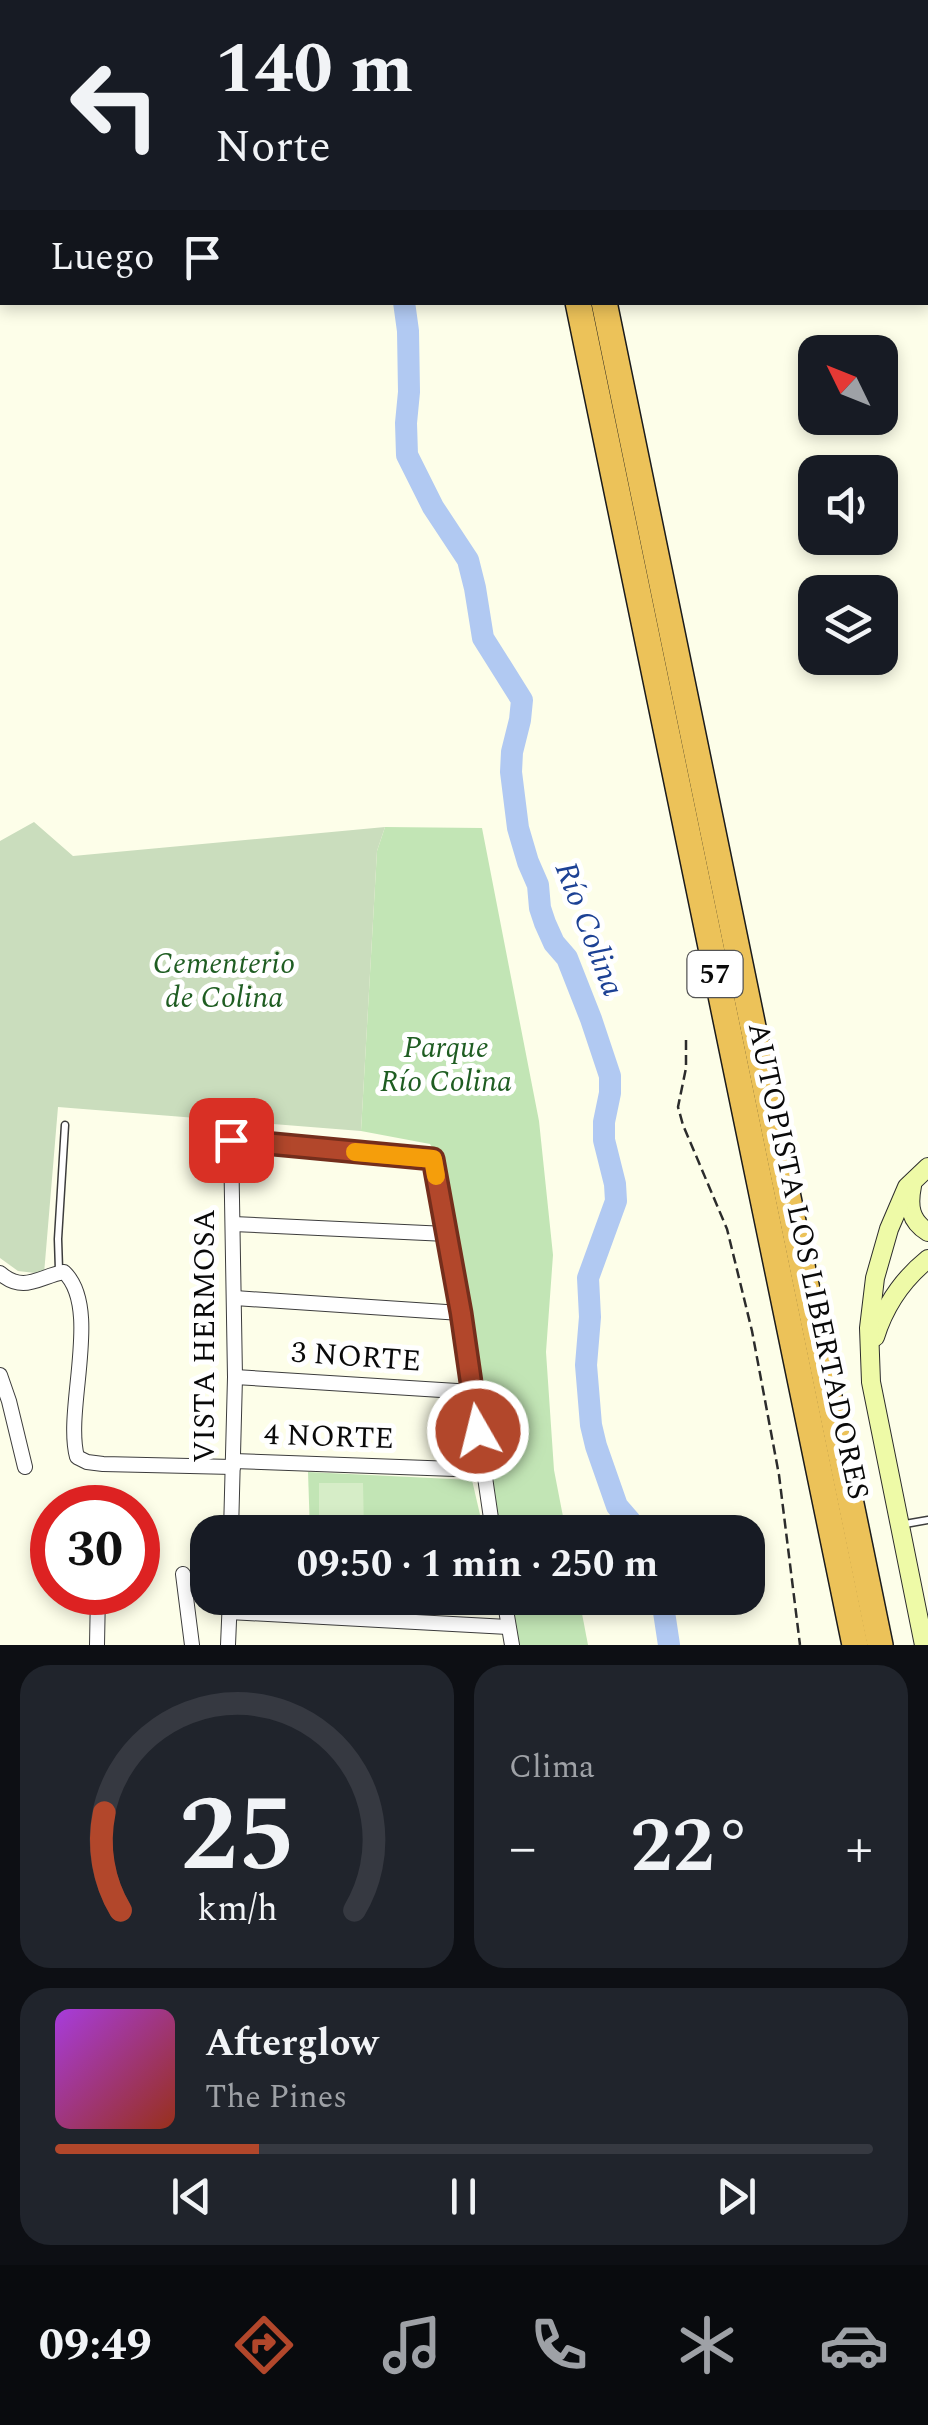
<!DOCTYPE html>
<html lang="es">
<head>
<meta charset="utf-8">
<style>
  body { margin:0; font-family:Spectral,serif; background:#20242c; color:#f1f3f6; height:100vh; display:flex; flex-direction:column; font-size:38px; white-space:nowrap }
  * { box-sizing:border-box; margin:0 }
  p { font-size:32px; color:#9ea1a6 }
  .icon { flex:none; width:55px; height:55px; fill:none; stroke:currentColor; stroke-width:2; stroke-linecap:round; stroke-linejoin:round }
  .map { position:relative; height:1645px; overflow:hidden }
  .details { display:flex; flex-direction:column; gap:20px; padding:20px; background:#0d0f14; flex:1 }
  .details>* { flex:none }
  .hud { position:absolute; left:0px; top:0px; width:930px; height:305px; box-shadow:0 5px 15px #0003; background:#171b24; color:#f1f3f6; overflow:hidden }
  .needle { width:65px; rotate:313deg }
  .controls { position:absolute; left:798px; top:335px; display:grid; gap:20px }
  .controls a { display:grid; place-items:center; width:100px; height:100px; border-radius:20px; background:#171b24; box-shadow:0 5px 15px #0003; font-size:50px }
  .speed { position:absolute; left:30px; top:1485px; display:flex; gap:20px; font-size:50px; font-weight:700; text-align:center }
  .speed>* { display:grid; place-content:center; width:130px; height:130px; border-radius:50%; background:#171b24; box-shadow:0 5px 15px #0003; line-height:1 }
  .speed .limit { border:15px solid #d22; background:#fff; color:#111 }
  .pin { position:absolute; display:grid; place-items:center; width:85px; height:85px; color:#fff; margin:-42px; border-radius:20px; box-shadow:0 5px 15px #0006 }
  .me { position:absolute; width:110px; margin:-55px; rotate:352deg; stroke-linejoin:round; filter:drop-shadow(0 0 8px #0008) }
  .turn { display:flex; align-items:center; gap:35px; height:210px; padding:0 50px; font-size:45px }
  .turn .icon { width:130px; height:130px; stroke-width:2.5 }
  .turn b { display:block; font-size:70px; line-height:85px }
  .then { display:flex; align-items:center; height:95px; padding:0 50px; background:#0003; gap:20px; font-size:38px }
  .big { font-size:75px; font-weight:700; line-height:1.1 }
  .details .tile { flex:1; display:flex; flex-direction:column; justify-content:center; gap:15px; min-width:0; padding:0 35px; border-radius:30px; background:#20242c }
  .details .dial { align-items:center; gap:0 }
  .dial svg { height:260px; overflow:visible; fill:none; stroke:#363941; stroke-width:7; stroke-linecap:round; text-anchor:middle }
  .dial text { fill:#f1f3f6; stroke:none }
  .song { display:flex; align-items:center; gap:30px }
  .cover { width:120px; height:120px; border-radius:15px; background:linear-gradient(135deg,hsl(280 70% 55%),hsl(10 70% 35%)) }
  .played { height:10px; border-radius:5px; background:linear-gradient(90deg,#b2472b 25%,#363941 25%) }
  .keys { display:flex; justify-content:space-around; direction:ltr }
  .heat { display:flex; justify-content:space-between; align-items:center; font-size:55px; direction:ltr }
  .details .tiles { flex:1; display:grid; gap:20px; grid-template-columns:1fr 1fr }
  .tile:last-child { grid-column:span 2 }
  .trip { position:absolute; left:190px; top:1515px; width:575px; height:100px; border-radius:30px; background:#171b24; box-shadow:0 5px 15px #0003; font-weight:700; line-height:100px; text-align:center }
  .tabs { display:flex; height:160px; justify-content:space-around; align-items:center; background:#090b0e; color:#9ea1a6 }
  .tabs .icon { width:70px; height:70px }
  .tabs .current { color:#b2472b }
  .tabs b { font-size:45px; color:#f1f3f6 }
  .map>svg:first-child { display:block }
  .green { fill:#c2e5b5 }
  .cemetery { fill:#caddbd }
  .pitch { fill:#d6edc7 }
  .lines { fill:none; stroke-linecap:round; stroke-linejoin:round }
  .river { stroke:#b1c9f2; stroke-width:22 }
  .lane-casing { stroke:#3d3d3d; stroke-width:9 }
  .street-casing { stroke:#3d3d3d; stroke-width:16 }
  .secondary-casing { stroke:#2c2c2c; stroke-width:20 }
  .highway-casing { stroke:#1b1b1b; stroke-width:28 }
  .path { stroke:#2c2c2c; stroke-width:2.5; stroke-dasharray:10 5; stroke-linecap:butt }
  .lane { stroke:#fff; stroke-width:6 }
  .street { stroke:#fff; stroke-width:14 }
  .secondary { stroke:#eefaa7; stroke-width:18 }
  .highway { stroke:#ecc259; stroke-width:25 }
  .route-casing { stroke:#742e1c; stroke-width:25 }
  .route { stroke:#b2472b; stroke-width:18 }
  .slow { stroke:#f59e0b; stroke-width:18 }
  .labels { text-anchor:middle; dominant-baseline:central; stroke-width:10; stroke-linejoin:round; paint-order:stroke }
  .shield { fill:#fff; stroke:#545454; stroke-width:2.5 }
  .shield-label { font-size:28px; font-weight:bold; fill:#0a0a0a }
  .park-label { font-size:30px; font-style:italic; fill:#1f5d22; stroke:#fff }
  .street-label { font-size:30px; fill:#0a0a0a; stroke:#fff }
  .water-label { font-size:32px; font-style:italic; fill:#1c4194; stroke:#fff }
</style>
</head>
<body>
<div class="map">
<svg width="928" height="1645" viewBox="0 0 928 1645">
  <rect width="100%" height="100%" fill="#fdfee9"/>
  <g class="green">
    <path d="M385,827L482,828L539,1121L553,1255L546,1352L554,1470L566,1532H496L437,1156L430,1144L361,1131L377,851Z"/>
    <path d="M308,1472L472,1480L484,1532H310Z"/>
    <path d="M507,1598H579L588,1645H516Z"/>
  </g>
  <path class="cemetery" d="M34,822L73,856L385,827L377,851L361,1131L58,1107L44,1274L18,1271L0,1258V841Z"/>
  <path class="pitch" d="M363,1483L364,1532H319V1483Z"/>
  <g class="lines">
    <g class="river">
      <path d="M295,2L296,0"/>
      <path d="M404,302L408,331L409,392L406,423L407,455L433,507L468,560L475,588L483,638L522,700L520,720L512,752L511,772L518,828L528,862L538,885L540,908L545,923L554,943L567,958L591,1019L610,1076V1093L604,1122V1140L615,1184L616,1201L588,1278L590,1317L586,1365L591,1425L596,1446L617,1506L630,1521L633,1532"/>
      <path d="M658,1598L664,1612L669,1645"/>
    </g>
    <g class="lane-casing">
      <g id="lane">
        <path d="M59,1270L58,1239L65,1125"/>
        <path d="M905,1524L928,1520"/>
      </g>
    </g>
    <g class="street-casing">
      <g id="street">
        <path d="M233,1224L447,1234"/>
        <path d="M0,1273C24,1294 40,1276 64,1272C102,1308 64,1409 77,1457L87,1462L103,1464L233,1467"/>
        <path d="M235,1298L461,1313"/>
        <path d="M0,1375L9,1401L25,1467"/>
        <path d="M235,1377L473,1392"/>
        <path d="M233,1461L483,1470"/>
        <path d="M231,1532L235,1377L231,1140L433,1159L461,1313L493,1532"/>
        <path d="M183,1574L192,1645"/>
        <path d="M504,1598L512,1645"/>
        <path d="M229,1612L508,1627"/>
        <path d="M97,1645L98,1592"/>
        <path d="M228,1645L230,1598"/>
      </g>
    </g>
    <g class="secondary-casing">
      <g id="secondary">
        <path d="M912,1186C908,1206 910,1221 928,1232"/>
        <path d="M875,1337C885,1305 902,1280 928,1259"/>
        <path d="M924,1645L871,1382L869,1328L875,1278L889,1229L907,1187L928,1167"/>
      </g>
    </g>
    <g class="highway-casing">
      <g id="highway">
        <path d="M516,0L517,2"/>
        <path d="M542,0L543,2"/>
        <path d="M578,302L855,1645"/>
        <path d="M604,302L880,1645"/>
      </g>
    </g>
    <path class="path" d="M686,1040V1068L678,1107L683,1125L727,1229L752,1331L779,1475L800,1645"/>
    <use href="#lane" class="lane"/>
    <use href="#street" class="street"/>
    <use href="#secondary" class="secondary"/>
    <use href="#highway" class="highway"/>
  </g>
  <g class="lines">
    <g class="route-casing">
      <path id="route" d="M231,1140L433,1159L461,1313L478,1431"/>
    </g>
    <use href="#route" class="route"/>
    <path class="slow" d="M355,1152L433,1159L436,1176"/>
  </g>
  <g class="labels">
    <rect class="shield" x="687.5" y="951" width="55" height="46" rx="8"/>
    <g class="shield-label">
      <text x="715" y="974">57</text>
    </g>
    <g class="park-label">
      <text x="224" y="964">Cementerio<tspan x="224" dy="34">de Colina</tspan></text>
      <text x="446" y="1048">Parque<tspan x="446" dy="34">Río Colina</tspan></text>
    </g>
    <g class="street-label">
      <text transform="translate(808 1261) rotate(78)">AUTOPISTA LOS LIBERTADORES</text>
      <text transform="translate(205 1336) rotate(-90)">VISTA HERMOSA</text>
      <text transform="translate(356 1357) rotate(4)">3 NORTE</text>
      <text transform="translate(329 1437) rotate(2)">4 NORTE</text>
    </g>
    <g class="water-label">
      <text transform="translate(589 929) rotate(69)">Río Colina</text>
    </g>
  </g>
</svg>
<div class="controls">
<a><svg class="needle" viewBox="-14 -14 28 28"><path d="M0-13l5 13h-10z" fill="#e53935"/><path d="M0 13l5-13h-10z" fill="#9ea1a6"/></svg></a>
<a><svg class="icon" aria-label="sound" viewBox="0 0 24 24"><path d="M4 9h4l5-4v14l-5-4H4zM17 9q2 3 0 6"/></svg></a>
<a><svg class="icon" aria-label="layers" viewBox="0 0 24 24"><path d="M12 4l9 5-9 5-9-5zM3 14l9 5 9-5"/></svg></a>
</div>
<div class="speed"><div class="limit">30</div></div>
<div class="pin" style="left:231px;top:1140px;background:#d93025"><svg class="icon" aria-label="arrive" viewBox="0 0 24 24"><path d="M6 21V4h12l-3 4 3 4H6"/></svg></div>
<svg class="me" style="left:478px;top:1431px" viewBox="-20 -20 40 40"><circle r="17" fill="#b2472b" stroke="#fff" stroke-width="3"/><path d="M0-11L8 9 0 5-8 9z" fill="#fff"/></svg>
<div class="trip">09:50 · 1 min · 250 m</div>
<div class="hud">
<div class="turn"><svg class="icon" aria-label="left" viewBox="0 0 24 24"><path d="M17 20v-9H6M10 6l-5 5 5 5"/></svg><div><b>140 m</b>Norte</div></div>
<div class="then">Luego<svg class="icon" aria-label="arrive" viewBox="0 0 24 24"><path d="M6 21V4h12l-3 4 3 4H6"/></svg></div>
</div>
</div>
<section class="details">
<div class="tiles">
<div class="tile dial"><svg viewBox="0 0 100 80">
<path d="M14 69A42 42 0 1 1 86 69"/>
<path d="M14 69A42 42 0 0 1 9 39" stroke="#b2472b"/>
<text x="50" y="56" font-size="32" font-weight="700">25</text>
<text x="50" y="72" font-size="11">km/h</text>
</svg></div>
<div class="tile"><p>Clima</p>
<div class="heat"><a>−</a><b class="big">22°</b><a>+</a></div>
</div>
<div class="tile">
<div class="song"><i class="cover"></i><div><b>Afterglow</b><p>The Pines</p></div></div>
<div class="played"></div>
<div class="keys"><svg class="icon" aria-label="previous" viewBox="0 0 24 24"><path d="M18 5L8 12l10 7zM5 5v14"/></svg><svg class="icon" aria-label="pause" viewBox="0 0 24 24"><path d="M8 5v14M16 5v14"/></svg><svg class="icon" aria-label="next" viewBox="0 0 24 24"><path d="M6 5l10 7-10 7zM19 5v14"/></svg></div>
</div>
</div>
</section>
<nav class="tabs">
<b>09:49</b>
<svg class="icon current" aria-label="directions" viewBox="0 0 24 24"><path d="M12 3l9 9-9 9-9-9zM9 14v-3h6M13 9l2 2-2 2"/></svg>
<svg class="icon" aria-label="music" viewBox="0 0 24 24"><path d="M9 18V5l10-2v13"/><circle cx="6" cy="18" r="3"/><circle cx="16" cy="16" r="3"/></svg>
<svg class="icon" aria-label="phone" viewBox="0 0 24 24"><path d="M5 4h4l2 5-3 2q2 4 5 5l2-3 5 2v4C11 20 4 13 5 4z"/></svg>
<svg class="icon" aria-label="climate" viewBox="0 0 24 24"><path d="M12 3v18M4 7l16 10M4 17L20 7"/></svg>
<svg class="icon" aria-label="car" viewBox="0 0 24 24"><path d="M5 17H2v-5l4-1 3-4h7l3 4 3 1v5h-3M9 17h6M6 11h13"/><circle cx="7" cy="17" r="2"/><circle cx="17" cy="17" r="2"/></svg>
</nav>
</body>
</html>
